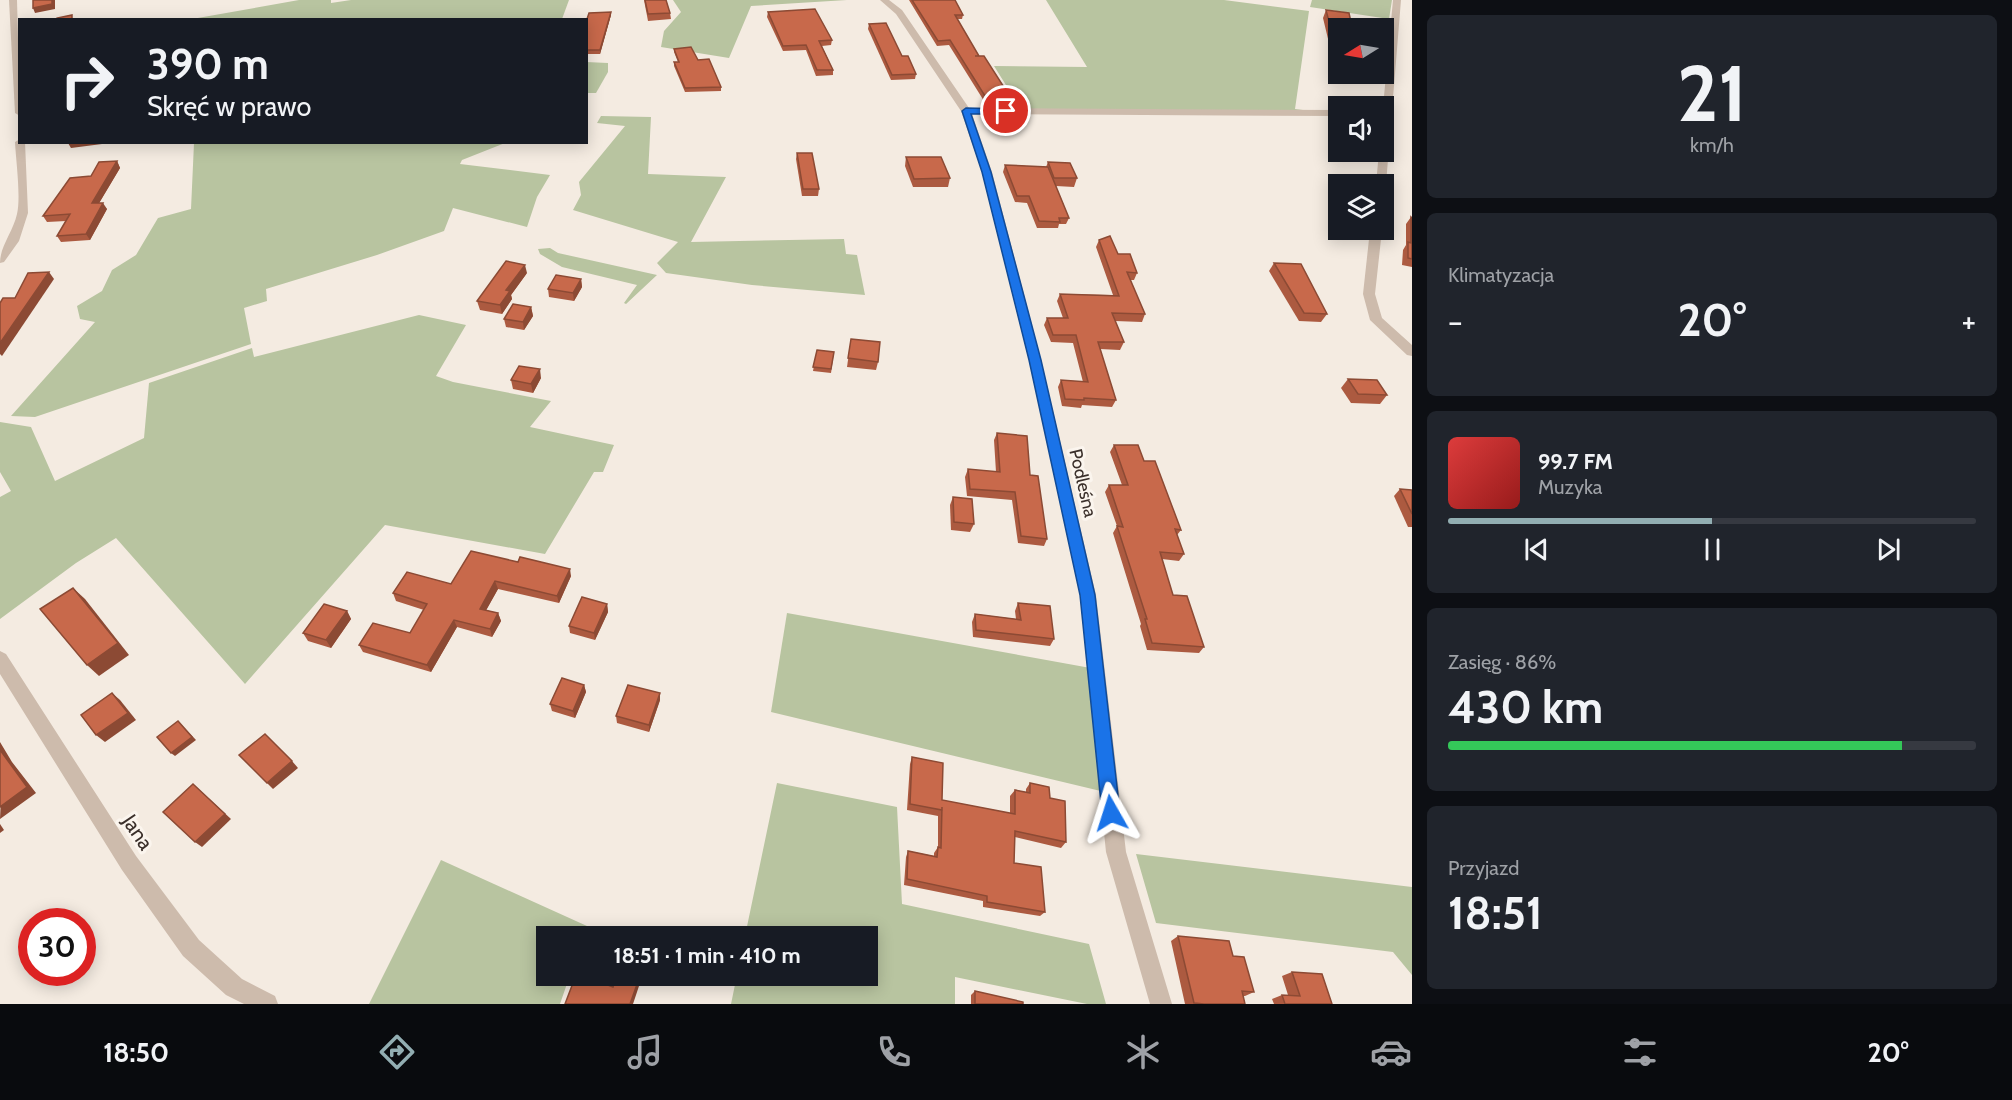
<!DOCTYPE html>
<html lang="pl">
<head>
<meta charset="utf-8">
<style>
  body { margin:0; font-family:Cabin,sans-serif; background:#20242c; color:#f1f3f6; height:100vh; display:flex; flex-direction:column; font-size:22px; white-space:nowrap }
  * { box-sizing:border-box; margin:0 }
  p { font-size:20px; color:#9ea1a6 }
  .icon { flex:none; width:33px; height:33px; fill:none; stroke:currentColor; stroke-width:2; stroke-linecap:round; stroke-linejoin:round }
  .map { position:relative; flex:1; overflow:hidden }
  .panel { display:flex; flex-direction:column; gap:15px; padding:15px; background:#0d0f14; width:600px }
  .panel>* { flex:none }
  .banner { position:absolute; left:18px; top:18px; width:570px; height:126px; border-radius:0px; box-shadow:0 3px 15px #0003; background:#171b24; color:#f1f3f6; overflow:hidden }
  .needle { width:39px; rotate:259deg }
  .controls { position:absolute; left:1328px; top:18px; display:grid; gap:12px }
  .controls a { display:grid; place-items:center; width:66px; height:66px; border-radius:0px; background:#171b24; box-shadow:0 3px 15px #0003; font-size:30px }
  .speed { position:absolute; left:18px; top:908px; display:flex; gap:12px; font-size:30px; font-weight:700; text-align:center }
  .speed>* { display:grid; place-content:center; width:78px; height:78px; border-radius:50%; background:#171b24; box-shadow:0 3px 15px #0003; line-height:1 }
  .speed .limit { border:9px solid #d22; background:#fff; color:#111 }
  .pin { position:absolute; display:grid; place-items:center; width:51px; height:51px; color:#fff; margin:-26px; border:3px solid #fff; border-radius:50%; box-shadow:0 2px 6px #0007 }
  .me { position:absolute; width:66px; margin:-33px; rotate:354deg; stroke-linejoin:round; filter:drop-shadow(0 0 4px #0008) }
  .turn { display:flex; align-items:center; gap:21px; height:126px; padding:0 30px; font-size:27px }
  .turn .icon { width:78px; height:78px; stroke-width:2.5 }
  .turn b { display:block; font-size:42px; line-height:51px }
  .big { font-size:45px; font-weight:800; line-height:1.1 }
  .panel .tile { flex:1; display:flex; flex-direction:column; justify-content:center; gap:9px; min-width:0; padding:0 21px; border-radius:9px; background:#20242c }
  .panel .dial { align-items:center; gap:0 }
  .dial b { font-size:78px; line-height:1 }
  .song { display:flex; align-items:center; gap:18px }
  .cover { width:72px; height:72px; border-radius:9px; background:linear-gradient(135deg,hsl(0 70% 55%),hsl(0 70% 35%)) }
  .played { height:6px; border-radius:3px; background:linear-gradient(90deg,#92aeb2 50%,#363941 50%) }
  .keys { display:flex; justify-content:space-around; direction:ltr }
  .heat { display:flex; justify-content:space-between; align-items:center; font-size:33px; direction:ltr }
  .charge { height:9px; border-radius:4px; background:linear-gradient(90deg,#34c759 86%,#363941 0) }
  .trip { position:absolute; left:536px; top:926px; width:342px; height:60px; border-radius:0px; background:#171b24; box-shadow:0 3px 15px #0003; font-weight:800; line-height:60px; text-align:center }
  .tab-bar { display:flex; height:96px; justify-content:space-around; align-items:center; background:#090b0e; color:#9ea1a6 }
  .tab-bar .icon { width:42px; height:42px }
  .tab-bar .selected { color:#92aeb2 }
  .tab-bar b { font-size:27px; color:#f1f3f6 }
  main { display:flex; flex:1; min-height:0 }
  .map>svg:first-child { display:block }
  .green { fill:#b8c4a0 }
  .lines { fill:none; stroke-linecap:round; stroke-linejoin:round }
  .street { fill:#cdbbac; fill-rule:evenodd }
  .wall { fill:#ac5a40 }
  .shaded-wall { fill:#8c4a34 }
  .building { fill:#c8694b; stroke:#8c4a34; stroke-width:1.5 }
  .route { fill:#1a73e8; stroke:#114b97; stroke-width:1.5 }
  .labels { text-anchor:middle; dominant-baseline:central; stroke-width:6; stroke-linejoin:round; paint-order:stroke }
  .street-label { font-size:18px; fill:#3b302b; stroke:#fbf5ee }
  .near-street-label { font-size:21px; fill:#3b302b; stroke:#fbf5ee }
</style>
</head>
<body>
<main>
<div class="map">
<svg width="1412" height="1004" viewBox="0 0 1412 1004">
  <rect width="100%" height="100%" fill="#f4ebe1"/>
  <g class="green">
    <path d="M299,0H331V3L351,0H569L562,19H192Z"/>
    <path d="M673,0H847L751,6L729,58L661,47L664,31L681,12Z"/>
    <path d="M1046,0H1224L1309,11L1295,109L1327,113L1021,109L994,66L1087,67Z"/>
    <path d="M1312,0H1392L1389,19L1310,7Z"/>
    <path d="M586,62L608,63V72L596,93H587Z"/>
    <path d="M601,116L651,117L648,174L726,177L691,242L844,239L846,254L857,255L865,295L752,285L666,273L657,263L678,242L573,210L581,195L579,182L625,126L597,123Z"/>
    <path d="M194,143H505L462,160L460,164L550,175L537,197L527,227L453,208L444,231L377,255L266,289L267,301L244,308L251,344L35,417L11,416L95,322L80,319L77,306L102,291L112,270L136,255L158,218L191,209Z"/>
    <path d="M550,248L558,253L657,275L626,304L624,303L637,285L562,267L540,254L538,249Z"/>
    <path d="M419,315L466,325L436,376L453,382L551,401L530,427L614,445L603,472H594L545,554L385,525L245,684L116,538L76,563L0,619V497L11,491L0,472V422L31,427L55,481L144,438L149,383L252,348L254,357Z"/>
    <path d="M787,613L1096,669L1109,793L771,712Z"/>
    <path d="M777,783L897,807L902,904L1089,944L1106,1004H1087L955,977V1004H731L737,975H867V936H745Z"/>
    <path d="M1136,854L1412,887V975L1393,952L1156,923Z"/>
    <path d="M441,860L587,926L584,936H546V975H570L560,1004H369Z"/>
  </g>
  <g class="lines">
    <g class="street">
      <path d="M9,0H17L20,116L15,113Z"/>
      <path d="M880,0H889L902,10L969,108L1338,110V116L972,114L992,172L1041,360L1096,595L1126,852L1172,1004H1150L1106,852L1080,595L1029,360L982,172L961,111L896,14Z"/>
      <path d="M1393,0H1401L1386,184L1383,187V184H1376L1379,152H1383V107Z"/>
      <path d="M20,139V142H25L28,213L19,241L4,262L0,263C0,246 13,232 17,214C21,197 16,161 15,142Z"/>
      <path d="M1370,230H1382L1375,294L1382,318L1412,345V356L1407,355L1370,320L1363,294Z"/>
      <path d="M0,651L6,654L136,856L199,940L242,979L275,996L278,1004H244L226,995L183,956L122,870L0,674Z"/>
    </g>
  </g>
  <g class="wall">
    <path d="M644,0H666L670,13L671,19L648,21Z"/>
    <path d="M909,0H955L963,15L962,19H957L979,56L1009,95L1007,100L984,101L949,45L937,46Z"/>
    <path d="M1326,10L1352,27L1338,28V68H1335L1323,18Z"/>
    <path d="M768,12L832,40L831,45L822,46L833,70V75L816,76L806,50L783,51L767,17Z"/>
    <path d="M611,15L600,54H586V22Z"/>
    <path d="M869,24L902,56L916,74L915,79L891,80L868,29Z"/>
    <path d="M674,49L698,60L721,87V91L685,92L674,66V62H678L674,52Z"/>
    <path d="M797,153L819,189L818,196H802L796,159Z"/>
    <path d="M906,157L950,178L948,187H913L905,166Z"/>
    <path d="M117,161L120,168L99,203L107,209L90,240L61,242L57,236L66,221L47,222L43,216L91,176Z"/>
    <path d="M1048,162L1077,178L1074,187L1056,186L1069,218L1066,224H1059L1058,228H1037L1027,203L1015,202L1003,172L1005,165L1046,167Z"/>
    <path d="M1411,217L1412,218V267L1402,265L1403,250L1406,245V224Z"/>
    <path d="M1099,240L1118,254L1137,273L1134,280H1130L1145,314L1142,322L1115,321L1124,342L1120,350L1100,349L1116,400L1112,407L1082,405L1081,408L1062,406L1058,387L1061,380L1083,382L1073,343L1051,342L1044,325L1047,318H1063L1057,301L1060,294L1113,295L1096,247Z"/>
    <path d="M1274,263L1327,314L1321,322L1299,321L1269,271Z"/>
    <path d="M527,273L511,295L512,299L502,314L480,310L477,301Z"/>
    <path d="M581,279L582,287L574,301L549,297L548,289Z"/>
    <path d="M531,307L533,316L524,330L506,327L504,319Z"/>
    <path d="M851,339L878,362L876,370L847,367Z"/>
    <path d="M817,350L834,352L831,373L813,371Z"/>
    <path d="M541,378L533,393L513,389L511,380Z"/>
    <path d="M1348,379L1387,395L1380,404L1351,403L1341,388Z"/>
    <path d="M997,433L1030,475L1047,539L1044,546L1018,543L1012,500L967,496L965,477L968,469L996,472L994,440Z"/>
    <path d="M1114,445L1144,461L1181,530L1177,535L1184,554L1179,561L1162,559L1173,595L1204,647L1199,653L1147,650L1140,626L1141,624L1113,533L1117,526L1105,492L1109,485H1122L1110,452Z"/>
    <path d="M1400,489L1412,490V527H1408L1394,496Z"/>
    <path d="M953,497L974,524L970,532L951,530L950,505Z"/>
    <path d="M571,576L559,603L498,589L486,610L498,613L501,621L492,637L457,627L431,672L363,652L359,645L410,633L424,610L396,601L393,593L451,584Z"/>
    <path d="M1018,603L1054,639L1050,646L973,637L972,622L975,614L1016,619L1015,611Z"/>
    <path d="M607,604L608,612L595,640L570,633L569,626Z"/>
    <path d="M347,611L351,619L331,648L308,641L303,633Z"/>
    <path d="M584,685L586,692L575,718L552,711L550,704Z"/>
    <path d="M660,700L649,732L617,723L616,716Z"/>
    <path d="M912,757L942,800L1010,813V796L1015,790L1026,792V789L1030,783L1050,798L1066,842L1061,848L1015,837L1014,863L1045,912L1040,916L983,907V901L904,885L906,857L908,851L934,856V853L938,847V816L907,810L910,764Z"/>
    <path d="M1178,936L1233,956L1254,992L1245,996H1243L1245,1004H1185L1171,941Z"/>
    <path d="M1292,972L1332,1004H1274L1272,999L1282,995H1288L1282,976Z"/>
    <path d="M975,991L1023,1004H971V995Z"/>
  </g>
  <g class="shaded-wall">
    <path d="M52,0H55V9L35,13L33,8Z"/>
    <path d="M611,12V15L600,54V50Z"/>
    <path d="M102,142V144L71,148L68,143Z"/>
    <path d="M117,161L120,168L95,210L92,203Z"/>
    <path d="M103,203L107,209L90,240L86,234Z"/>
    <path d="M525,265L527,273L511,295L512,299L502,314L500,305L506,290Z"/>
    <path d="M49,272L54,279L2,356L0,354V343Z"/>
    <path d="M581,279L582,287L574,301L573,293Z"/>
    <path d="M531,307L533,316L524,330L523,322Z"/>
    <path d="M540,369L541,378L533,393L531,384Z"/>
    <path d="M570,569L571,576L559,603L557,596Z"/>
    <path d="M495,581L498,589L483,616L480,609Z"/>
    <path d="M73,588L85,599L129,655L99,676L87,665Z"/>
    <path d="M607,604L608,612L595,640L594,633Z"/>
    <path d="M347,611L351,619L331,648L326,640Z"/>
    <path d="M498,613L501,621L492,637L490,629Z"/>
    <path d="M454,620L457,627L431,672L427,665Z"/>
    <path d="M584,685L586,692L575,718L573,711Z"/>
    <path d="M112,693L120,700L136,720L105,742L96,735Z"/>
    <path d="M660,693V700L649,732V725Z"/>
    <path d="M178,721L196,740L175,756L171,753Z"/>
    <path d="M0,742L12,762L36,793L0,819L3,756L0,750Z"/>
    <path d="M292,761L298,768L273,789L267,783Z"/>
    <path d="M193,784L231,819L202,847L195,842Z"/>
    <path d="M0,824L4,830L0,833Z"/>
    <path d="M640,976L641,980L633,1004H630Z"/>
  </g>
  <g class="building">
    <path d="M33,0H52V4L33,8Z"/>
    <path d="M645,0H666L670,13L648,14Z"/>
    <path d="M912,0H955L963,15H955L979,56H975H984L1009,95L985,96L950,40L938,41Z"/>
    <path d="M815,9L832,40L819,41L833,70H817L806,45L783,46L768,12Z"/>
    <path d="M1326,10L1349,13L1352,27H1356L1357,28H1338V57Z"/>
    <path d="M611,12L600,50H586V22L589,13Z"/>
    <path d="M72,15V20H57V18Z"/>
    <path d="M886,23L902,56H908L916,74L892,75L869,24Z"/>
    <path d="M691,47L698,60L709,59L721,87L685,88L674,62H679L674,49Z"/>
    <path d="M797,153H812L819,189H803Z"/>
    <path d="M906,157H941L950,178L914,179Z"/>
    <path d="M117,161L92,203H103L86,234L57,236L70,214L43,216L70,178L91,176L99,162Z"/>
    <path d="M1048,162L1070,163L1077,178H1054Z"/>
    <path d="M1005,165L1048,167L1069,218H1059L1060,222L1039,221L1029,196H1017Z"/>
    <path d="M1411,217L1412,218V259L1408,258V242L1411,243Z"/>
    <path d="M1110,236L1118,254H1130L1137,273L1127,272L1145,314L1112,313L1124,342H1098L1116,400L1084,398V400L1065,399L1061,380L1088,382L1076,335H1053L1047,318H1068L1060,294L1119,296L1099,240Z"/>
    <path d="M506,261L525,265L506,290L510,291L500,305L477,301Z"/>
    <path d="M1274,263L1301,264L1327,314L1304,313Z"/>
    <path d="M49,272L0,343V303L3,298H15L28,273Z"/>
    <path d="M556,275L581,279L573,293L548,289Z"/>
    <path d="M513,304L531,307L523,322L504,319Z"/>
    <path d="M851,339L880,342L878,362L848,358Z"/>
    <path d="M817,350L834,352L831,369L813,367Z"/>
    <path d="M519,366L540,369L531,384L511,380Z"/>
    <path d="M1348,379L1377,380L1387,395L1358,394Z"/>
    <path d="M997,433L1027,436L1030,475L1038,476L1047,539L1021,536L1015,492L970,489L968,469L1000,472Z"/>
    <path d="M1114,445H1138L1144,461H1155L1181,530L1175,529L1184,554L1160,552L1173,595L1187,596L1204,647L1152,643L1145,619H1147L1117,526L1123,527L1109,485H1128Z"/>
    <path d="M1400,489L1412,490V514Z"/>
    <path d="M953,497L972,499L974,524L954,522Z"/>
    <path d="M471,551L518,562L520,557L570,569L557,596L495,581L480,609L498,613L490,629L454,620L427,665L359,645L373,623L410,633L427,604L393,593L407,572L451,584Z"/>
    <path d="M73,588L118,643L87,665L40,609Z"/>
    <path d="M582,597L607,604L594,633L569,626Z"/>
    <path d="M1018,603L1050,606L1054,639L976,630L975,614L1021,620Z"/>
    <path d="M324,604L347,611L326,640L303,633Z"/>
    <path d="M562,678L584,685L573,711L550,704Z"/>
    <path d="M628,685L660,693L649,725L616,716Z"/>
    <path d="M112,693L128,713L96,735L81,715Z"/>
    <path d="M178,721L192,737L171,753L157,737Z"/>
    <path d="M265,734L292,761L267,783L239,755Z"/>
    <path d="M0,750L27,787L0,807Z"/>
    <path d="M912,757L943,763L942,800L1015,814V790L1030,793V783L1049,787L1050,798L1065,801L1066,842L1015,831L1014,863L1041,867L1045,912L987,902V896L907,879L908,851L937,857L938,847L941,848L942,807V810L910,804Z"/>
    <path d="M193,784L225,814L195,842L163,812Z"/>
    <path d="M1178,936L1229,941L1233,956L1244,957L1254,992L1242,991L1245,1004H1204L1194,1003Z"/>
    <path d="M1292,972L1322,974L1332,1004H1285L1282,995L1300,996Z"/>
    <path d="M576,975H582L613,987L617,975H637L640,976L630,1004H565Z"/>
    <path d="M975,991L1023,1002V1004H975Z"/>
  </g>
  <path class="route" d="M966,108L1006,109L1010,111L1006,114H971L991,172L1041,360L1095,595L1120,813L1118,819L1111,822L1105,819L1102,813L1080,595L1029,360L982,172L962,111Z"/>
  <g class="labels">
    <g class="street-label">
      <text transform="translate(1083 483) rotate(77)">Podleśna</text>
    </g>
    <g class="near-street-label">
      <text transform="translate(138 832) rotate(56)">Jana</text>
    </g>
  </g>
</svg>
<div class="controls">
<a><svg class="needle" viewBox="-14 -14 28 28"><path d="M0-13l5 13h-10z" fill="#e53935"/><path d="M0 13l5-13h-10z" fill="#9ea1a6"/></svg></a>
<a><svg class="icon" aria-label="sound" viewBox="0 0 24 24"><path d="M4 9h4l5-4v14l-5-4H4zM17 9q2 3 0 6"/></svg></a>
<a><svg class="icon" aria-label="layers" viewBox="0 0 24 24"><path d="M12 4l9 5-9 5-9-5zM3 14l9 5 9-5"/></svg></a>
</div>
<div class="speed"><div class="limit">30</div></div>
<div class="pin" style="left:1006px;top:111px;background:#d93025"><svg class="icon" aria-label="arrive" viewBox="0 0 24 24"><path d="M6 21V4h12l-3 4 3 4H6"/></svg></div>
<svg class="me" style="left:1111px;top:813px" viewBox="-20 -20 40 40"><path d="M0-17L14 15 0 8-14 15z" fill="#1a73e8" stroke="#fff" stroke-width="4"/></svg>
<div class="trip">18:51 · 1 min · 410 m</div>
<div class="banner">
<div class="turn"><svg class="icon" aria-label="right" viewBox="0 0 24 24"><path d="M7 20v-9h11M14 6l5 5-5 5"/></svg><div><b>390 m</b>Skręć w prawo</div></div>
</div>
</div>
<section class="panel">
<div class="tile dial"><b>21</b><p>km/h</p></div>
<div class="tile"><p>Klimatyzacja</p>
<div class="heat"><a>−</a><b class="big">20°</b><a>+</a></div>
</div>
<div class="tile">
<div class="song"><i class="cover"></i><div><b>99.7 FM</b><p>Muzyka</p></div></div>
<div class="played"></div>
<div class="keys"><svg class="icon" aria-label="previous" viewBox="0 0 24 24"><path d="M18 5L8 12l10 7zM5 5v14"/></svg><svg class="icon" aria-label="pause" viewBox="0 0 24 24"><path d="M8 5v14M16 5v14"/></svg><svg class="icon" aria-label="next" viewBox="0 0 24 24"><path d="M6 5l10 7-10 7zM19 5v14"/></svg></div>
</div>
<div class="tile"><p>Zasięg · 86%</p><b class="big">430 km</b><div class="charge"></div></div>
<div class="tile"><p>Przyjazd</p><b class="big">18:51</b></div>
</section>
</main>
<nav class="tab-bar">
<b>18:50</b>
<svg class="icon selected" aria-label="directions" viewBox="0 0 24 24"><path d="M12 3l9 9-9 9-9-9zM9 14v-3h6M13 9l2 2-2 2"/></svg>
<svg class="icon" aria-label="music" viewBox="0 0 24 24"><path d="M9 18V5l10-2v13"/><circle cx="6" cy="18" r="3"/><circle cx="16" cy="16" r="3"/></svg>
<svg class="icon" aria-label="phone" viewBox="0 0 24 24"><path d="M5 4h4l2 5-3 2q2 4 5 5l2-3 5 2v4C11 20 4 13 5 4z"/></svg>
<svg class="icon" aria-label="climate" viewBox="0 0 24 24"><path d="M12 3v18M4 7l16 10M4 17L20 7"/></svg>
<svg class="icon" aria-label="car" viewBox="0 0 24 24"><path d="M5 17H2v-5l4-1 3-4h7l3 4 3 1v5h-3M9 17h6M6 11h13"/><circle cx="7" cy="17" r="2"/><circle cx="17" cy="17" r="2"/></svg>
<svg class="icon" aria-label="filters" viewBox="0 0 24 24"><path d="M4 7h16M4 17h16"/><circle cx="9" cy="7" r="2"/><circle cx="15" cy="17" r="2"/></svg>
<b>20°</b>
</nav>
</body>
</html>
